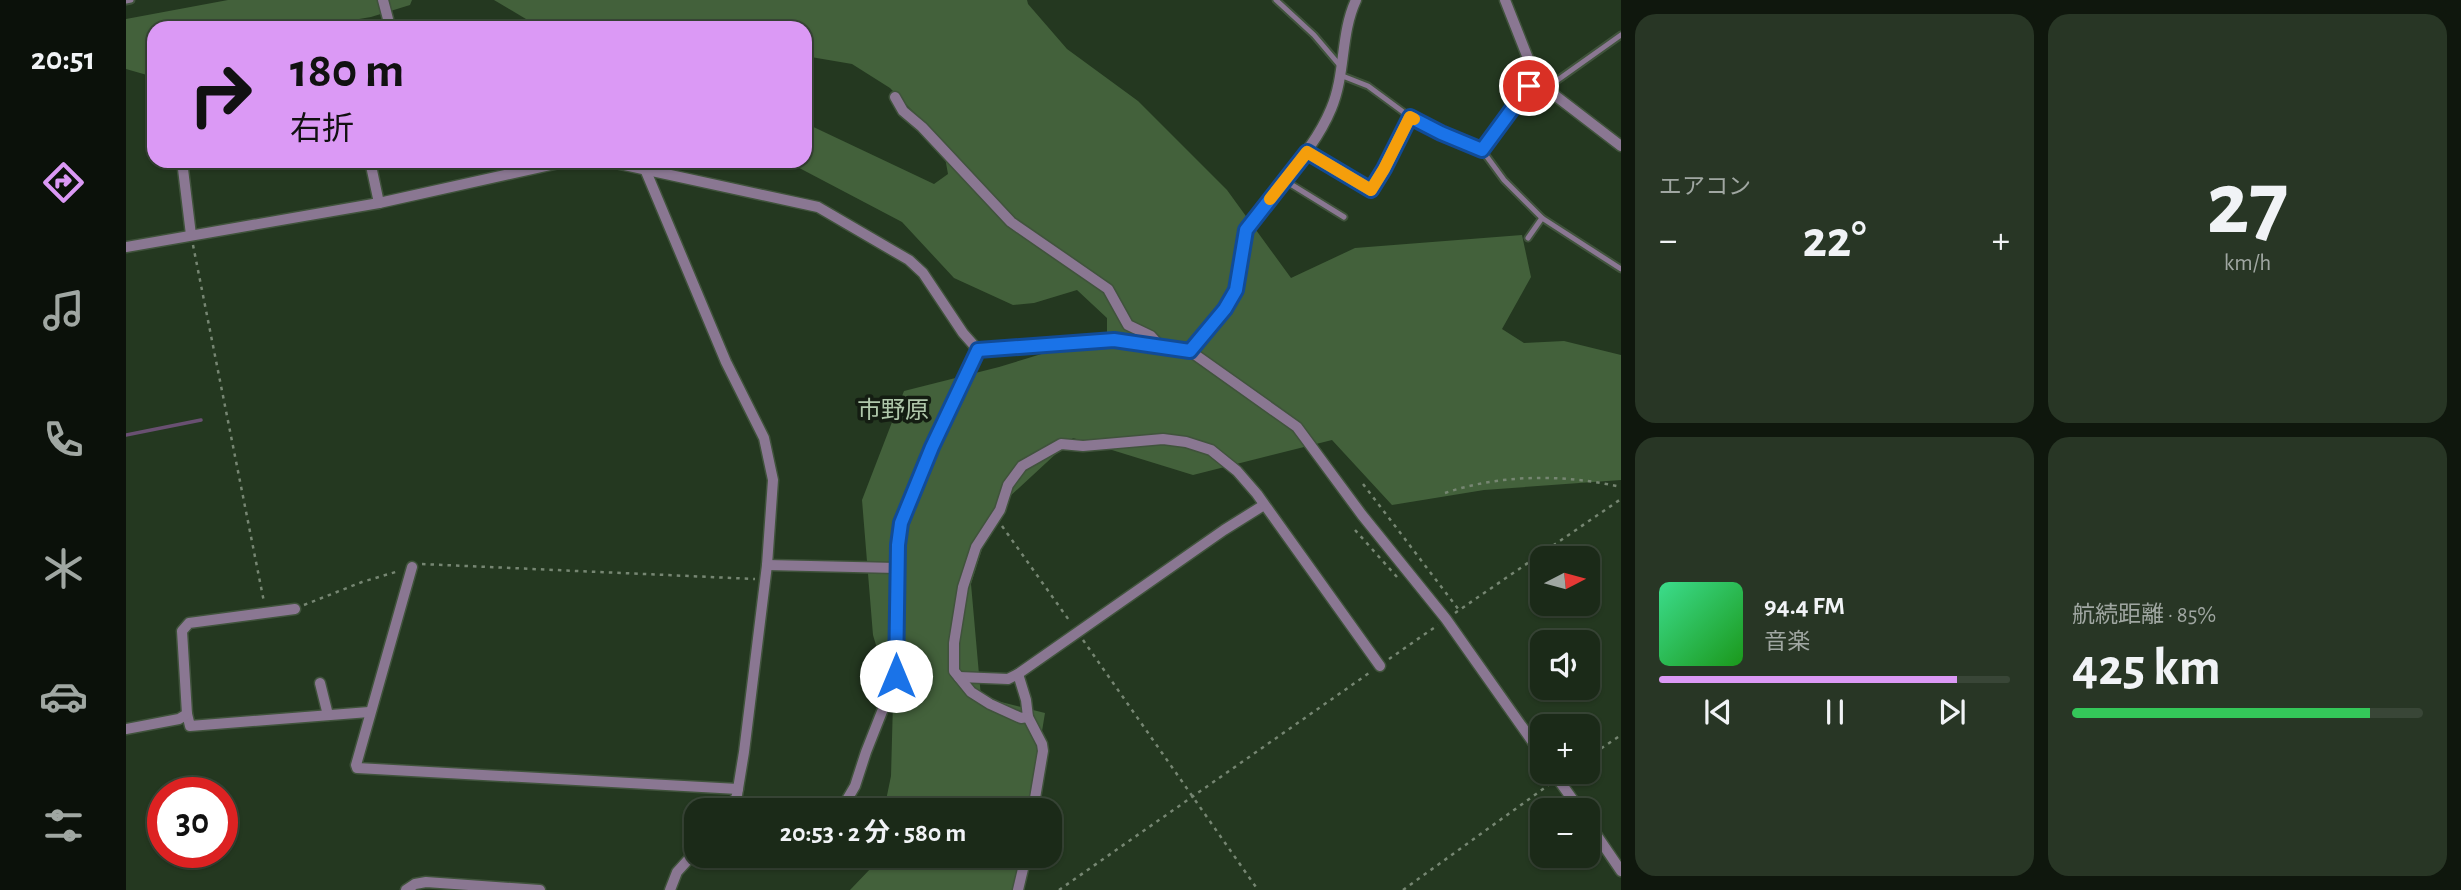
<!DOCTYPE html>
<html lang="ja">
<head>
<meta charset="utf-8">
<style>
  body { margin:0; font-family:"Alegreya Sans","Noto Sans JP",sans-serif; background:#283625; color:#f1f3f6; height:100vh; display:flex; flex-direction:column; font-size:26px; white-space:nowrap }
  * { box-sizing:border-box; margin:0 }
  p { font-size:23px; color:#a0a7a2 }
  .icon { flex:none; width:38px; height:38px; fill:none; stroke:currentColor; stroke-width:2; stroke-linecap:round; stroke-linejoin:round }
  .map { position:relative; flex:1; overflow:hidden }
  .details { display:flex; flex-direction:column; gap:14px; padding:14px; background:#0f170d; width:840px }
  .details>* { flex:none }
  .top-card { position:absolute; left:21px; top:21px; width:665px; height:147px; border-radius:21px; box-shadow:0 2px 5px #0004,0 0 0 2px #394637; background:#db99f5; color:#111; overflow:hidden }
  .needle { width:46px; rotate:84deg }
  .controls { position:absolute; left:1404px; top:546px; display:grid; gap:14px }
  .controls a { display:grid; place-items:center; width:70px; height:70px; border-radius:14px; background:#1b2a18; box-shadow:0 2px 5px #0004,0 0 0 2px #394637; font-size:35px }
  .speed { position:absolute; left:21px; top:777px; display:flex; gap:14px; font-size:35px; font-weight:700; text-align:center }
  .speed>* { display:grid; place-content:center; width:91px; height:91px; border-radius:50%; background:#1b2a18; box-shadow:0 2px 5px #0004,0 0 0 2px #394637; line-height:1 }
  .speed .limit { border:10px solid #d22; background:#fff; color:#111 }
  .pin { position:absolute; display:grid; place-items:center; width:60px; height:60px; color:#fff; margin:-30px; border:4px solid #fff; border-radius:50%; box-shadow:0 2px 7px #0007 }
  .me { position:absolute; width:77px; margin:-38px; rotate:0deg; stroke-linejoin:round; filter:drop-shadow(0 0 5px #0008) }
  .turn { display:flex; align-items:center; gap:24px; height:147px; padding:0 28px; font-size:32px }
  .turn .icon { width:91px; height:91px; stroke-width:2.5 }
  .turn b { display:block; font-size:49px; line-height:60px }
  .big { font-size:52px; font-weight:700; line-height:1.1 }
  .details .widget { flex:1; display:flex; flex-direction:column; justify-content:center; gap:10px; min-width:0; padding:0 24px; border-radius:21px; background:#283625 }
  .details .dial { align-items:center; gap:0 }
  .dial b { font-size:91px; line-height:1 }
  .song { display:flex; align-items:center; gap:21px }
  .cover { width:84px; height:84px; border-radius:10px; background:linear-gradient(135deg,hsl(150 70% 55%),hsl(120 70% 35%)) }
  .played { height:7px; border-radius:4px; background:linear-gradient(90deg,#db99f5 85%,#394637 85%) }
  .keys { display:flex; justify-content:space-around; direction:ltr }
  .heat { display:flex; justify-content:space-between; align-items:center; font-size:38px; direction:ltr }
  .charge { height:10px; border-radius:5px; background:linear-gradient(90deg,#34c759 85%,#394637 0) }
  .details .tiles { flex:1; display:grid; gap:14px; grid-template-columns:repeat(2,1fr) }
  .trip { position:absolute; left:558px; top:798px; width:378px; height:70px; border-radius:21px; background:#1b2a18; box-shadow:0 2px 5px #0004,0 0 0 2px #394637; font-weight:700; line-height:70px; text-align:center }
  main { display:flex; flex:1; min-height:0 }
  .tab-bar { display:flex; flex-direction:column; width:126px; justify-content:space-around; align-items:center; background:#0b110a; color:#a0a7a2 }
  .tab-bar .icon { width:49px; height:49px }
  .tab-bar .active { color:#db99f5 }
  .tab-bar b { font-size:32px; color:#f1f3f6 }
  .map>svg:first-child { display:block }
  .green { fill:#43613b }
  .lines { fill:none; stroke-linecap:round; stroke-linejoin:round }
  .stream { stroke:#695072; stroke-width:3.5 }
  .lane-casing { stroke:#40533c; stroke-width:9 }
  .street-casing { stroke:#40533c; stroke-width:13 }
  .path { stroke:#768672; stroke-width:2.5; stroke-dasharray:3.5 5; stroke-linecap:butt }
  .lane { stroke:#8a7792; stroke-width:5 }
  .street { stroke:#8a7792; stroke-width:10 }
  .route-casing { stroke:#114b97; stroke-width:18 }
  .route { stroke:#1a73e8; stroke-width:12 }
  .slow { stroke:#f59e0b; stroke-width:12 }
  .labels { text-anchor:middle; dominant-baseline:central; stroke-width:7; stroke-linejoin:round; paint-order:stroke }
  .quarter-label { font-size:24px; fill:#afc7aa; stroke:#141d12 }
</style>
</head>
<body>
<main>
<nav class="tab-bar">
<b>20:51</b>
<svg class="icon active" aria-label="directions" viewBox="0 0 24 24"><path d="M12 3l9 9-9 9-9-9zM9 14v-3h6M13 9l2 2-2 2"/></svg>
<svg class="icon" aria-label="music" viewBox="0 0 24 24"><path d="M9 18V5l10-2v13"/><circle cx="6" cy="18" r="3"/><circle cx="16" cy="16" r="3"/></svg>
<svg class="icon" aria-label="phone" viewBox="0 0 24 24"><path d="M5 4h4l2 5-3 2q2 4 5 5l2-3 5 2v4C11 20 4 13 5 4z"/></svg>
<svg class="icon" aria-label="climate" viewBox="0 0 24 24"><path d="M12 3v18M4 7l16 10M4 17L20 7"/></svg>
<svg class="icon" aria-label="car" viewBox="0 0 24 24"><path d="M5 17H2v-5l4-1 3-4h7l3 4 3 1v5h-3M9 17h6M6 11h13"/><circle cx="7" cy="17" r="2"/><circle cx="17" cy="17" r="2"/></svg>
<svg class="icon" aria-label="filters" viewBox="0 0 24 24"><path d="M4 7h16M4 17h16"/><circle cx="9" cy="7" r="2"/><circle cx="15" cy="17" r="2"/></svg>
</nav>
<div class="map">
<svg width="1495" height="890" viewBox="0 0 1495 890">
  <rect width="100%" height="100%" fill="#243820"/>
  <g class="green">
    <path d="M102,0H286L284,5L245,17L180,28H28V77L0,69V19Z"/>
    <path d="M368,0H901L902,4L941,49L1012,101L1101,190L1165,278L1229,248L1396,235L1405,277L1376,329L1398,343L1438,341L1495,355V480L1358,490L1266,505L1206,440L1067,475L947,438L868,511L845,584L855,697L919,713L903,810H758L765,776L767,702L747,635L736,500L778,391L873,367L981,334V318L951,290L908,303L887,305L828,278L776,222L660,161H679V123L808,184L822,174L816,141L764,88L726,64L679,56V28H415Z"/>
    <path d="M749,856H896L890,890H724L747,866Z"/>
  </g>
  <g class="lines">
    <path class="stream" d="M0,435L75,420"/>
    <g class="lane-casing">
      <g id="lane">
        <path d="M1150,0L1188,35L1216,68"/>
        <path d="M0,1L5,0"/>
        <path d="M1214,75L1242,86L1284,117L1315,133L1356,150L1378,180L1416,218L1495,269"/>
        <path d="M1422,90L1426,84L1495,35"/>
        <path d="M1356,150L1403,86L1411,78"/>
        <path d="M1181,152L1245,190L1258,169L1284,117"/>
        <path d="M1158,180L1218,217"/>
        <path d="M1402,238L1416,218"/>
      </g>
    </g>
    <g class="street-casing">
      <g id="street">
        <path d="M257,0L262,19L260,28"/>
        <path d="M1379,0L1409,76L1422,90L1495,146"/>
        <path d="M769,97L777,111L796,127L885,222L982,289L1002,325L1025,336L1034,346"/>
        <path d="M244,161L253,203"/>
        <path d="M480,161L692,207L783,260L797,273L837,333L852,350"/>
        <path d="M57,169L65,235"/>
        <path d="M519,169L600,362L638,438L647,480L641,565L618,752L611,795L605,810"/>
        <path d="M0,247L253,203L442,161"/>
        <path d="M852,350L988,339L1064,351L1171,427L1236,515L1320,619L1416,755"/>
        <path d="M1064,351C1081,331 1104,311 1111,285C1115,267 1112,244 1122,228C1147,187 1186,155 1205,109C1220,74 1214,34 1230,0"/>
        <path d="M641,565L771,568"/>
        <path d="M286,567L230,765L231,768L612,789"/>
        <path d="M892,674L900,700L902,717L916,744L917,751L907,810"/>
        <path d="M833,677L882,679L892,674L1098,530L1138,505"/>
        <path d="M194,683L202,715"/>
        <path d="M61,714L64,726L243,712"/>
        <path d="M902,717L895,718L864,704L845,692L828,671V643L837,587L850,547L874,510L882,485L896,466L935,444L957,446L1037,439L1060,442L1085,450L1111,471L1131,494L1254,666"/>
        <path d="M0,729L53,719L61,714L56,631L63,623L169,609"/>
        <path d="M1427,772L1454,810"/>
        <path d="M712,810L719,803L729,786L740,752L770,676L772,545L775,523L805,447L852,350"/>
        <path d="M1461,821L1495,871"/>
        <path d="M280,890L289,884L300,882L414,890"/>
        <path d="M544,890L551,872L570,851"/>
        <path d="M892,890L900,856"/>
      </g>
    </g>
    <g class="path">
      <path d="M67,245L138,602"/>
      <path d="M1237,484L1333,610"/>
      <path d="M1319,493C1375,474 1438,474 1495,487"/>
      <path d="M876,526L945,623"/>
      <path d="M1229,530L1271,577"/>
      <path d="M296,564L629,579"/>
      <path d="M178,605L236,582L273,571"/>
      <path d="M1329,613L1495,499"/>
      <path d="M957,640L1132,890"/>
      <path d="M1263,659L1312,625"/>
      <path d="M1461,758L1495,735"/>
      <path d="M933,890L1246,671"/>
      <path d="M1277,890L1424,784"/>
    </g>
    <use href="#lane" class="lane"/>
    <use href="#street" class="street"/>
  </g>
  <g class="lines">
    <g class="route-casing">
      <path id="route" d="M770,676L772,545L775,523L806,447L852,350L988,340L1064,351L1099,309L1110,290L1120,230L1181,152L1245,190L1258,169L1284,117L1315,133L1356,150L1403,86"/>
    </g>
    <use href="#route" class="route"/>
    <path class="slow" d="M1144,199L1181,152L1245,190L1258,169L1284,117L1288,119"/>
  </g>
  <g class="labels">
    <g class="quarter-label">
      <text x="767" y="411">市野原</text>
    </g>
  </g>
</svg>
<div class="controls">
<a><svg class="needle" viewBox="-14 -14 28 28"><path d="M0-13l5 13h-10z" fill="#e53935"/><path d="M0 13l5-13h-10z" fill="#a0a7a2"/></svg></a>
<a><svg class="icon" aria-label="sound" viewBox="0 0 24 24"><path d="M4 9h4l5-4v14l-5-4H4zM17 9q2 3 0 6"/></svg></a>
<a>+</a>
<a>−</a>
</div>
<div class="speed"><div class="limit">30</div></div>
<div class="pin" style="left:1403px;top:86px;background:#d93025"><svg class="icon" aria-label="arrive" viewBox="0 0 24 24"><path d="M6 21V4h12l-3 4 3 4H6"/></svg></div>
<svg class="me" style="left:770px;top:676px" viewBox="-20 -20 40 40"><circle r="19" fill="#fff"/><path d="M0-13L10 11 0 6-10 11z" fill="#1a73e8"/></svg>
<div class="trip">20:53 · 2 分 · 580 m</div>
<div class="top-card">
<div class="turn"><svg class="icon" aria-label="right" viewBox="0 0 24 24"><path d="M7 20v-9h11M14 6l5 5-5 5"/></svg><div><b>180 m</b>右折</div></div>
</div>
</div>
<section class="details">
<div class="tiles">
<div class="widget"><p>エアコン</p>
<div class="heat"><a>−</a><b class="big">22°</b><a>+</a></div>
</div>
<div class="widget dial"><b>27</b><p>km/h</p></div>
<div class="widget">
<div class="song"><i class="cover"></i><div><b>94.4 FM</b><p>音楽</p></div></div>
<div class="played"></div>
<div class="keys"><svg class="icon" aria-label="previous" viewBox="0 0 24 24"><path d="M18 5L8 12l10 7zM5 5v14"/></svg><svg class="icon" aria-label="pause" viewBox="0 0 24 24"><path d="M8 5v14M16 5v14"/></svg><svg class="icon" aria-label="next" viewBox="0 0 24 24"><path d="M6 5l10 7-10 7zM19 5v14"/></svg></div>
</div>
<div class="widget"><p>航続距離 · 85%</p><b class="big">425 km</b><div class="charge"></div></div>
</div>
</section>
</main>
</body>
</html>
